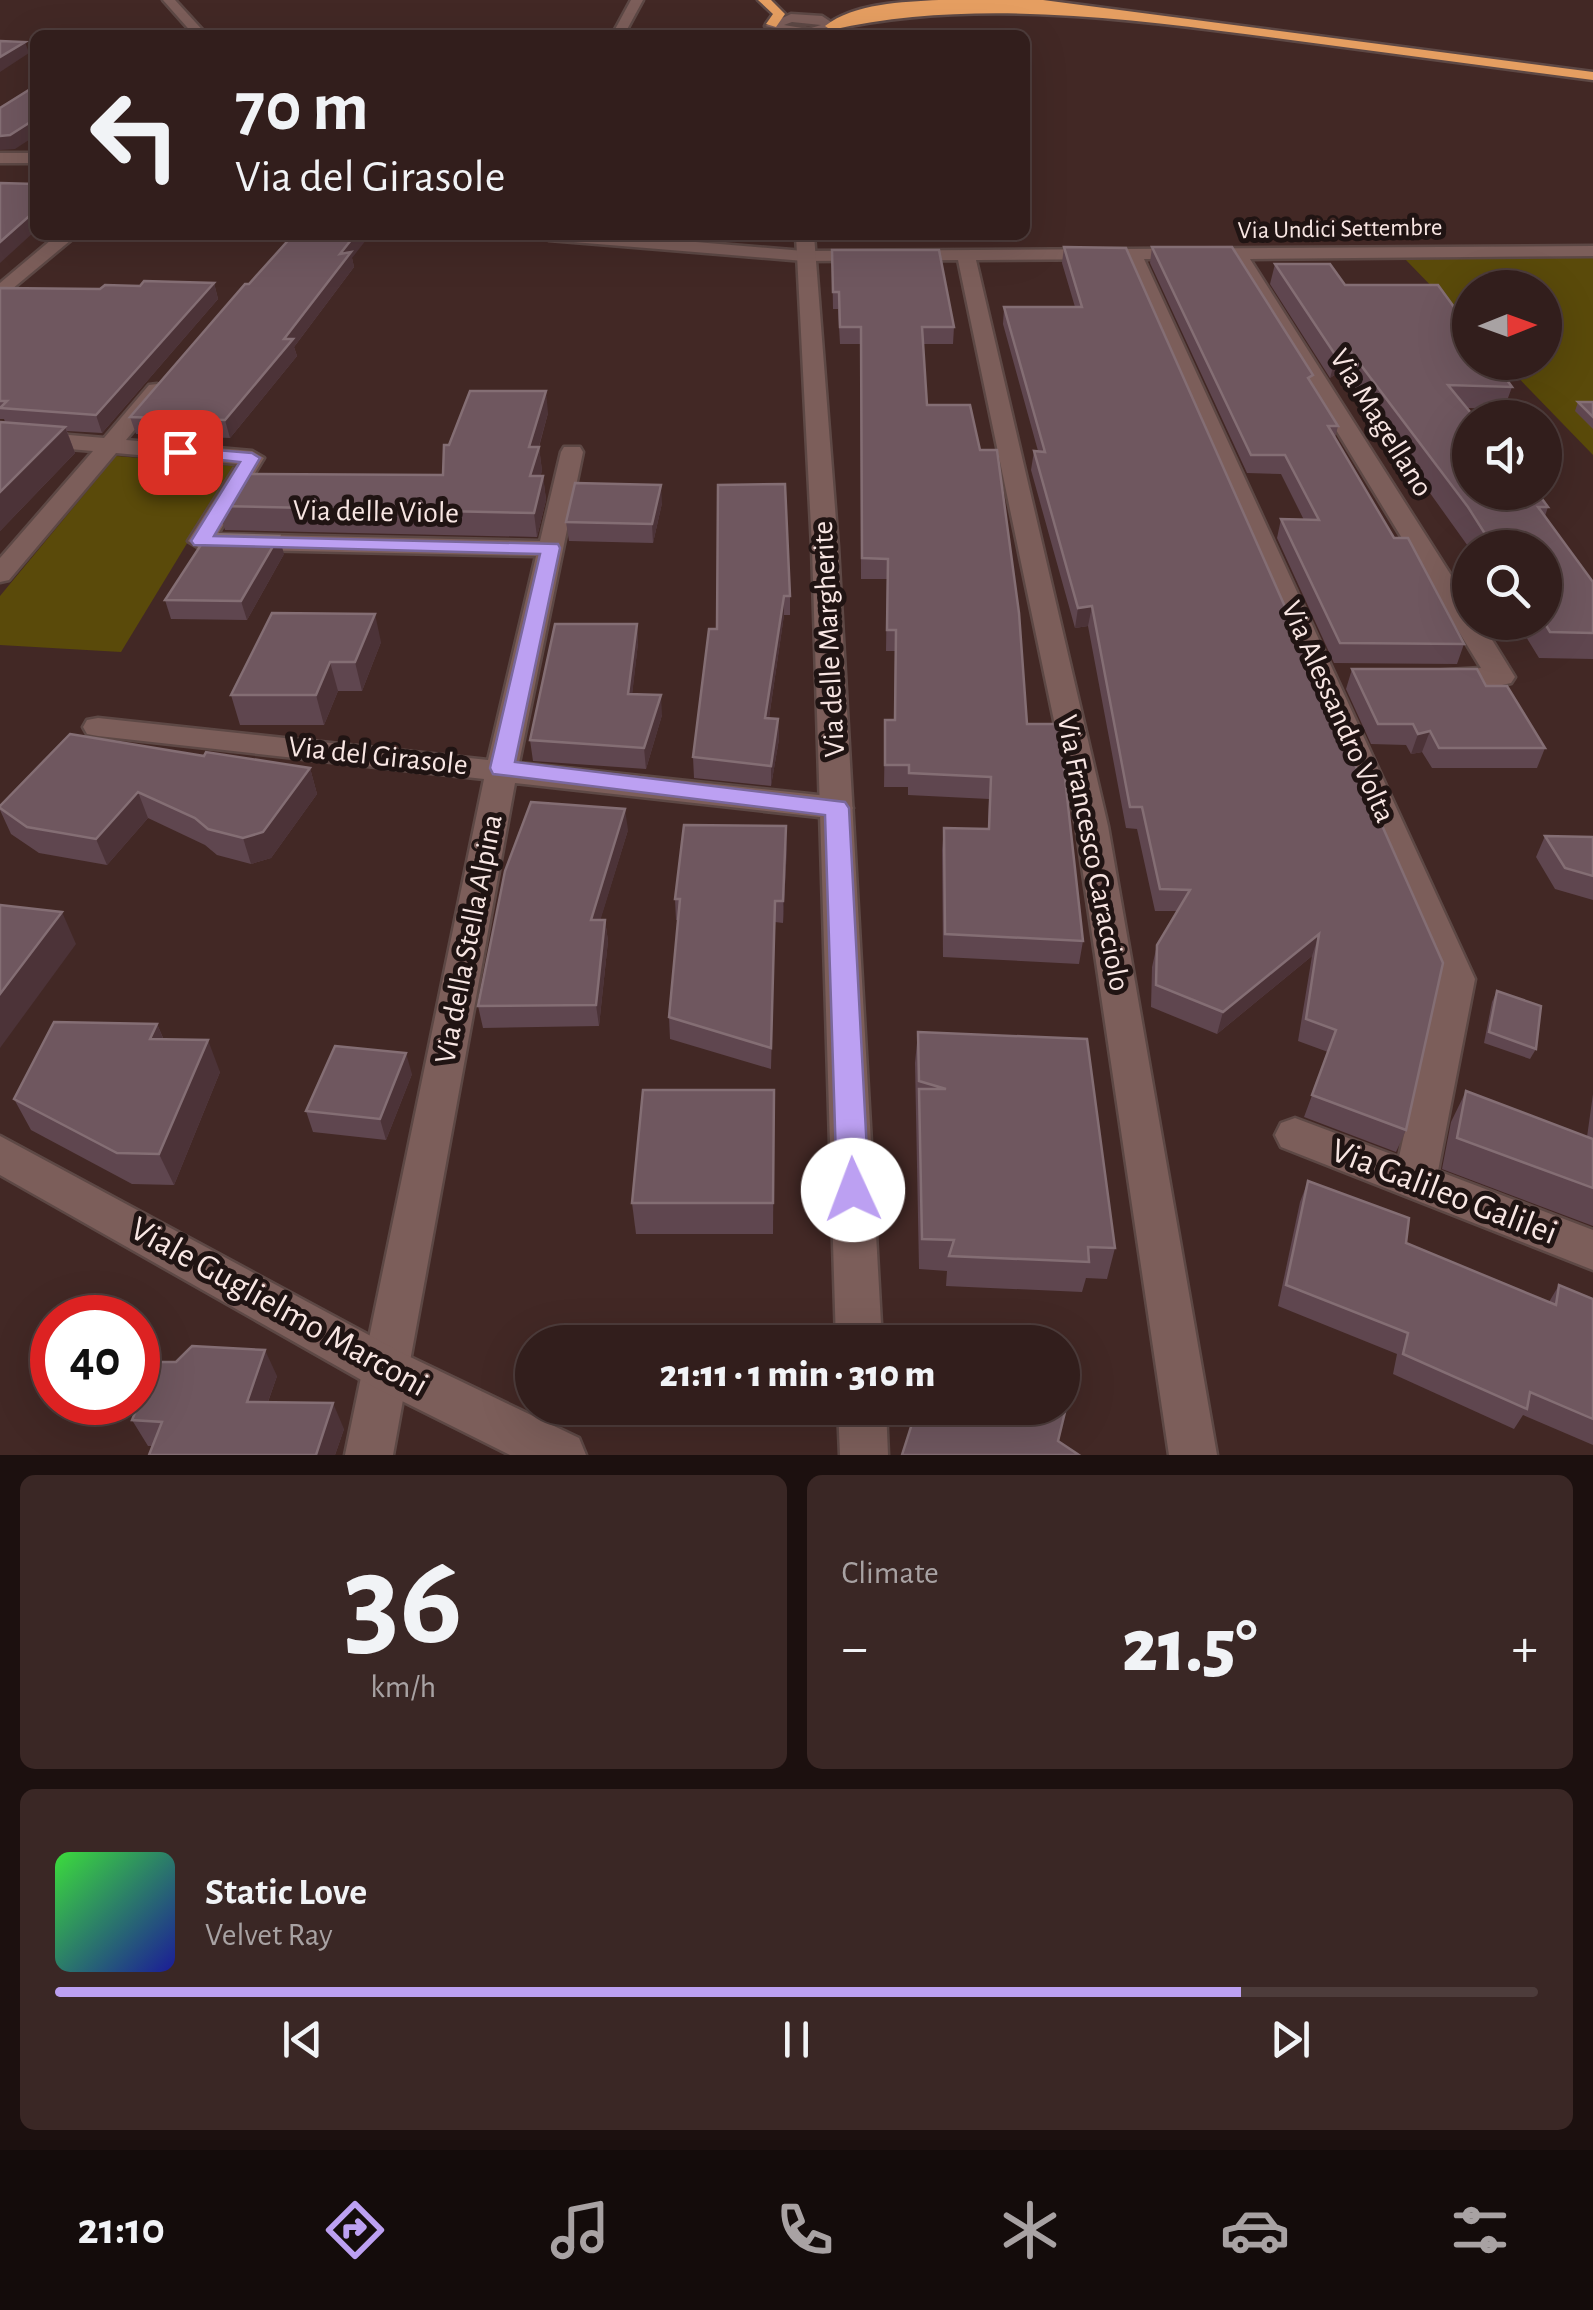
<!DOCTYPE html>
<html lang="en">
<head>
<meta charset="utf-8">
<style>
  body { margin:0; font-family:"Alegreya Sans",sans-serif; background:#3a2725; color:#f1f3f6; height:100vh; display:flex; flex-direction:column; font-size:38px; white-space:nowrap }
  * { box-sizing:border-box; margin:0 }
  p { font-size:32px; color:#a8a2a3 }
  .icon { flex:none; width:55px; height:55px; fill:none; stroke:currentColor; stroke-width:2; stroke-linecap:round; stroke-linejoin:round }
  .map { position:relative; height:1455px; overflow:hidden }
  .drawer { display:flex; flex-direction:column; gap:20px; padding:20px; background:#1c100f; flex:1 }
  .drawer>* { flex:none }
  .hud { position:absolute; left:30px; top:30px; width:1000px; height:210px; border-radius:15px; box-shadow:0 10px 40px #0002,0 0 0 2px #4d3c3b; background:#321e1c; color:#f1f3f6; overflow:hidden }
  .needle { width:65px; rotate:89deg }
  .buttons { position:absolute; left:1452px; top:270px; display:grid; gap:20px }
  .buttons a { display:grid; place-items:center; width:110px; height:110px; border-radius:50%; background:#321e1c; box-shadow:0 10px 40px #0002,0 0 0 2px #4d3c3b; font-size:50px }
  .speed { position:absolute; left:30px; top:1295px; display:flex; gap:20px; font-size:50px; font-weight:700; text-align:center }
  .speed>* { display:grid; place-content:center; width:130px; height:130px; border-radius:50%; background:#321e1c; box-shadow:0 10px 40px #0002,0 0 0 2px #4d3c3b; line-height:1 }
  .speed .limit { border:15px solid #d22; background:#fff; color:#111 }
  .pin { position:absolute; display:grid; place-items:center; width:85px; height:85px; color:#fff; margin:-42px; border-radius:20px; box-shadow:0 5px 15px #0006 }
  .me { position:absolute; width:110px; margin:-55px; rotate:358deg; stroke-linejoin:round; filter:drop-shadow(0 0 8px #0008) }
  .turn { display:flex; align-items:center; gap:35px; height:210px; padding:0 40px; font-size:45px }
  .turn .icon { width:130px; height:130px; stroke-width:2.5 }
  .turn b { display:block; font-size:70px; line-height:85px }
  .big { font-size:75px; font-weight:800; line-height:1.1 }
  .drawer .tile { flex:1; display:flex; flex-direction:column; justify-content:center; gap:15px; min-width:0; padding:0 35px; border-radius:15px; background:#3a2725 }
  .drawer .dial { align-items:center; gap:0 }
  .dial b { font-size:130px; line-height:1 }
  .song { display:flex; align-items:center; gap:30px }
  .cover { width:120px; height:120px; border-radius:15px; background:linear-gradient(135deg,hsl(120 70% 55%),hsl(240 70% 35%)) }
  .played { height:10px; border-radius:5px; background:linear-gradient(90deg,#bca0f2 80%,#4d3c3b 80%) }
  .keys { display:flex; justify-content:space-around; direction:ltr }
  .heat { display:flex; justify-content:space-between; align-items:center; font-size:55px; direction:ltr }
  .drawer .tiles { flex:1; display:grid; gap:20px; grid-template-columns:1fr 1fr }
  .tile:last-child { grid-column:span 2 }
  .trip { position:absolute; left:515px; top:1325px; width:565px; height:100px; border-radius:50px; background:#321e1c; box-shadow:0 10px 40px #0002,0 0 0 2px #4d3c3b; font-weight:800; line-height:100px; text-align:center }
  .tab-bar { display:flex; height:160px; justify-content:space-around; align-items:center; background:#140c0b; color:#a8a2a3 }
  .tab-bar .icon { width:70px; height:70px }
  .tab-bar .selected { color:#bca0f2 }
  .tab-bar b { font-size:45px; color:#f1f3f6 }
  .map>svg:first-child { display:block }
  .green { fill:#5a4a0a }
  .lines { fill:none; stroke-linecap:round; stroke-linejoin:round }
  .street-casing { stroke:#5d4845; stroke-width:5 }
  .secondary-casing { stroke:#5d4845; stroke-width:5 }
  .highway-casing { stroke:#5d4845; stroke-width:5 }
  .street { fill:#7c5e5a; fill-rule:evenodd }
  .secondary { fill:#7c5e5a; fill-rule:evenodd }
  .highway { fill:#e59e61; fill-rule:evenodd }
  .wall { fill:#5f464f }
  .shaded-wall { fill:#4c3338 }
  .building { fill:#6f575f; stroke:#846e74; stroke-width:2.5 }
  .route { fill:#bca0f2; stroke:#7a689d; stroke-width:2.5 }
  .labels { text-anchor:middle; dominant-baseline:central; stroke-width:10; stroke-linejoin:round; paint-order:stroke }
  .far-street-label { font-size:25px; fill:#f8e6e3; stroke:#201413 }
  .street-label { font-size:30px; fill:#f8e6e3; stroke:#201413 }
  .near-street-label { font-size:35px; fill:#f8e6e3; stroke:#201413 }
</style>
</head>
<body>
<div class="map">
<svg width="1593" height="1455" viewBox="0 0 1593 1455">
  <rect width="100%" height="100%" fill="#422825"/>
  <g class="green">
    <path d="M1593,257V455L1504,363L1545,362V288H1470V326L1405,259Z"/>
    <path d="M116,456L234,466L121,652L0,645V596Z"/>
  </g>
  <g class="lines">
    <g class="street-casing">
      <g id="street">
        <path d="M163,0H175L207,35H194Z"/>
        <path d="M631,0H643L624,35H612Z"/>
        <rect x="0" y="153" width="35" height="10"/>
        <path d="M57,235H77L0,299V283Z"/>
        <path d="M540,235H613L804,251L1593,246V256L1250,259L1470,605V622H1481L1515,677L1511,683C1488,689 1454,689 1431,683L1427,677L1431,671L1481,668L1232,259H1144L1475,979L1438,1171L1593,1230V1270L1281,1147L1275,1135L1281,1123L1295,1118L1399,1157L1439,979L1126,259L976,260L1108,826L1217,1455H1169L1076,826L958,260L804,261L549,240Z"/>
        <path d="M157,384L168,390L126,440L252,451L264,458L218,534L540,541L561,452L564,447H580L583,452L519,763L837,797L848,800L853,808L848,816L837,819L515,783L393,1455H345L484,779L98,736L87,734L83,727L87,720L98,718L488,760L536,556L201,549L188,541L237,464L116,453L9,580L0,582V558L93,451L0,443V429L104,438L149,385Z"/>
      </g>
    </g>
    <g class="secondary-casing">
      <g id="secondary">
        <path d="M791,14L822,16L837,26L814,35L765,26ZM792,22L821,25L808,29L784,25Z"/>
        <path d="M796,235H814L838,547L882,1342H836L812,547Z"/>
        <path d="M0,1136L404,1354L579,1438L586,1455H510L372,1386L0,1175Z"/>
        <path d="M838,1408H886L888,1455H840Z"/>
      </g>
    </g>
    <g class="highway-casing">
      <g id="highway">
        <path d="M758,0H771L785,14L776,27L766,24L773,14Z"/>
        <path d="M939,0H1043L1593,72V80C1477,65 1361,49 1245,34C1109,16 963,0 831,30L825,26C855,3 902,2 939,0Z"/>
      </g>
    </g>
    <use href="#street" class="street"/>
    <use href="#secondary" class="secondary"/>
    <use href="#highway" class="highway"/>
  </g>
  <g class="wall">
    <path d="M1064,247L1406,1130L1396,1152L1304,1117L1328,1052L1298,1041L1312,956L1217,1034L1151,1007L1152,967L1157,945L1177,911H1155L1137,829L1126,828L1088,626L1075,628L1031,470L1034,451H1038L1003,324L1004,307H1075L1062,263Z"/>
    <path d="M1152,247L1311,383L1338,426L1335,438L1394,538L1464,644L1457,664L1334,663L1277,538L1281,519L1304,520L1281,474L1247,473L1150,263Z"/>
    <path d="M832,250L954,327L953,344H923L927,405L1027,724L1083,941L1079,964L943,957L942,850L944,828L988,829L989,799L908,795V787H884L885,720H894L895,651H886L887,579H861L860,344H840L838,309H833Z"/>
    <path d="M352,258L354,267L294,347L297,356L230,438L136,434L130,417L249,284Z"/>
    <path d="M1275,264L1345,285L1512,387L1504,409L1468,408L1548,507L1545,516L1593,582V659L1539,658L1517,622H1545V548L1470,549L1342,370L1330,378L1270,284Z"/>
    <path d="M214,283L218,299L102,433L67,431L75,453L0,531L5,422L4,419H0V288L100,289L140,286Z"/>
    <path d="M1578,402H1593V429L1575,411Z"/>
    <path d="M548,413L539,447L542,471L540,476H543L546,500L537,537L225,530L217,506L443,475L449,445Z"/>
    <path d="M718,485L790,596V615H784L769,718L778,719L779,739L771,786L694,778L693,757L717,629Z"/>
    <path d="M662,503L653,543L569,541L566,522Z"/>
    <path d="M284,554L247,620L171,619L165,600Z"/>
    <path d="M637,624L638,643L632,694L662,715L646,769L533,761L530,740Z"/>
    <path d="M381,642L362,691H338L324,725H240L231,695Z"/>
    <path d="M1352,669L1486,686L1545,748L1537,768H1432L1422,752L1411,754L1406,745L1371,744L1346,689Z"/>
    <path d="M204,756L310,768L317,794L271,858L251,864L217,855L205,845L148,818L107,865L39,853L11,834L0,810V806Z"/>
    <path d="M628,830L600,920H605L608,941L599,1026L483,1028L478,1006Z"/>
    <path d="M1545,836L1593,837V900L1555,889L1536,857Z"/>
    <path d="M787,847L783,923L775,922L771,1069L670,1039L669,1017L678,920H676L675,899Z"/>
    <path d="M1497,991L1536,1049L1530,1059L1484,1043L1492,1002Z"/>
    <path d="M157,1024L164,1040L220,1072L174,1185L132,1184L31,1130L14,1099Z"/>
    <path d="M918,1032L1115,1248L1107,1279L1086,1278L1082,1292L946,1286L947,1271L919,1269L915,1063Z"/>
    <path d="M412,1074L386,1140L313,1132L306,1111Z"/>
    <path d="M774,1090L773,1234H636L632,1203Z"/>
    <path d="M1466,1091L1587,1137L1593,1094V1226L1442,1169L1451,1122Z"/>
    <path d="M1308,1181L1406,1243L1549,1302L1559,1285L1593,1299V1445L1523,1415L1514,1429L1393,1374L1397,1354L1278,1306L1300,1202Z"/>
    <path d="M277,1376L268,1402L344,1429L335,1455H150L153,1446H148L132,1420Z"/>
  </g>
  <g class="shaded-wall">
    <path d="M25,42L29,53L0,72V57Z"/>
    <path d="M35,119V136L15,149L0,150V136Z"/>
    <path d="M35,211V231L0,263V242Z"/>
    <path d="M355,235H370L352,258L354,267L294,347L297,356L230,438L225,420L284,339L340,254Z"/>
    <path d="M214,283L218,299L102,433L96,415Z"/>
    <path d="M1348,348L1342,370L1330,378L1336,356Z"/>
    <path d="M546,391L548,413L532,471L529,447Z"/>
    <path d="M65,427L75,453L0,531V492Z"/>
    <path d="M539,447L542,471L534,500L530,476Z"/>
    <path d="M543,476L546,500L537,537L534,513Z"/>
    <path d="M661,485L662,503L653,543L652,524Z"/>
    <path d="M279,536L284,554L247,620L241,601Z"/>
    <path d="M784,596V615L766,738L765,718Z"/>
    <path d="M1092,606L1088,626L1075,628L1078,608Z"/>
    <path d="M375,614L381,642L362,691L355,662Z"/>
    <path d="M637,624L638,643L630,714L628,694Z"/>
    <path d="M330,662L338,691L324,725L316,695Z"/>
    <path d="M661,695L662,715L646,769L644,748Z"/>
    <path d="M778,719L779,739L771,786V766Z"/>
    <path d="M1430,731L1422,752L1411,754L1418,734Z"/>
    <path d="M310,768L317,794L271,858L251,864L243,838Z"/>
    <path d="M138,792L148,818L107,865L96,839Z"/>
    <path d="M625,809L628,830L594,941L591,920Z"/>
    <path d="M786,826L787,847L783,923V901Z"/>
    <path d="M62,912L76,944L0,1048V994Z"/>
    <path d="M605,920L608,941L599,1026L596,1005Z"/>
    <path d="M1319,934L1312,956L1217,1034L1223,1012Z"/>
    <path d="M157,1024L170,1055L150,1039Z"/>
    <path d="M208,1040L220,1072L174,1185L159,1154Z"/>
    <path d="M406,1053L412,1074L386,1140L380,1119Z"/>
    <path d="M265,1350L277,1376L259,1427L247,1402Z"/>
    <path d="M333,1403L344,1429L335,1455H316Z"/>
  </g>
  <g class="building">
    <path d="M0,41L25,42L0,57Z"/>
    <path d="M32,88L35,93V119L10,135L0,136V108Z"/>
    <path d="M0,183L35,184V211L0,242Z"/>
    <path d="M293,235H355L340,254L351,252L284,339H293L225,420L130,417L245,284H249Z"/>
    <path d="M1064,247L1126,248L1443,963L1406,1130L1312,1095L1336,1030L1306,1019L1319,934L1223,1012L1156,985L1157,945L1190,890L1160,889L1142,807H1130L1092,606L1078,608L1034,451L1045,452L1004,307H1082Z"/>
    <path d="M1152,247H1232L1313,375L1308,378L1338,426H1328L1394,538H1408L1464,644L1340,643L1281,519L1319,520L1285,455H1251Z"/>
    <path d="M832,250H939L954,327H922L927,405H970L980,450H997L1019,613L1027,724H1059L1083,941L945,934L944,828L989,829L991,777L909,773V765H885V720H895L896,630H887L888,559L862,558L861,327H840L839,292H833Z"/>
    <path d="M1275,264H1330L1345,285H1438L1470,329V362H1494L1512,387L1448,385L1475,418H1470V492H1537L1548,507H1538L1593,582V633L1550,632L1544,622H1545V548H1494L1468,507L1348,348L1336,356Z"/>
    <path d="M144,281L214,283L96,415L0,408L7,401H0V288L100,289L105,285L140,286Z"/>
    <path d="M470,391H546L529,447H539L530,476H543L534,513L217,506L241,474L443,475L444,445H449Z"/>
    <path d="M1578,402H1593V417Z"/>
    <path d="M0,422L65,427L0,492Z"/>
    <path d="M575,483L661,485L652,524L566,522Z"/>
    <path d="M785,484L790,596H784L765,718L778,719L771,766L693,757L709,629H717L718,485Z"/>
    <path d="M208,534L279,536L241,601L165,600Z"/>
    <path d="M272,613L375,614L355,662H330L316,695H231Z"/>
    <path d="M555,624H637L628,694L661,695L644,748L530,740Z"/>
    <path d="M1352,669H1477L1486,686H1507L1545,748H1439L1430,731L1418,734L1413,724H1378Z"/>
    <path d="M70,734L204,756L206,752L310,768L263,832L243,838L208,829L195,818L138,792L96,839L27,827L0,808V806Z"/>
    <path d="M531,802L625,809L591,920H605L596,1005L478,1006L505,871Z"/>
    <path d="M684,825L786,826L783,901H775L771,1048L669,1017L680,899H675Z"/>
    <path d="M1545,836L1593,837V876L1565,868Z"/>
    <path d="M0,905L62,912L0,994Z"/>
    <path d="M1497,991L1541,1006L1536,1049L1489,1032Z"/>
    <path d="M54,1022L157,1024L150,1039L208,1040L159,1154L117,1153L14,1099Z"/>
    <path d="M918,1032L1087,1039L1115,1248L1088,1247L1089,1262L949,1256L954,1240L922,1239L919,1089H946L919,1081Z"/>
    <path d="M335,1046L406,1053L380,1119L306,1111Z"/>
    <path d="M643,1090H774L773,1203H632Z"/>
    <path d="M1466,1091L1593,1139V1188L1457,1138Z"/>
    <path d="M1308,1181L1409,1218L1406,1243L1556,1305L1559,1285L1593,1299V1419L1530,1392L1527,1409L1403,1354L1408,1333L1286,1285Z"/>
    <path d="M192,1346L265,1350L247,1402L333,1403L316,1455H149L162,1422L132,1420L156,1362H176Z"/>
    <path d="M1062,1406L1066,1408L1058,1441L1079,1455H902L917,1408Z"/>
  </g>
  <path class="route" d="M180,447L252,453L260,458L214,536L558,544L560,548L515,762L845,802L849,808L869,1190L864,1200L853,1204L842,1200L837,1190L825,815L493,774L490,768L540,554L194,545L191,541L240,462L174,455L172,452Z"/>
  <g class="labels">
    <g class="far-street-label">
      <text transform="translate(1340 229) rotate(-1)">Via Undici Settembre</text>
    </g>
    <g class="street-label">
      <text transform="translate(1381 423) rotate(58)">Via Magellano</text>
      <text transform="translate(376 512) rotate(1)">Via delle Viole</text>
      <text transform="translate(829 639) rotate(-93)">Via delle Margherite</text>
      <text transform="translate(1338 712) rotate(66)">Via Alessandro Volta</text>
      <text transform="translate(378 756) rotate(6)">Via del Girasole</text>
      <text transform="translate(1093 853) rotate(79)">Via Francesco Caracciolo</text>
      <text transform="translate(469 939) rotate(-79)">Via della Stella Alpina</text>
    </g>
    <g class="near-street-label">
      <text transform="translate(1444 1192) rotate(21)">Via Galileo Galilei</text>
      <text transform="translate(279 1307) rotate(29)">Viale Guglielmo Marconi</text>
    </g>
  </g>
</svg>
<div class="buttons">
<a><svg class="needle" viewBox="-14 -14 28 28"><path d="M0-13l5 13h-10z" fill="#e53935"/><path d="M0 13l5-13h-10z" fill="#a8a2a3"/></svg></a>
<a><svg class="icon" aria-label="sound" viewBox="0 0 24 24"><path d="M4 9h4l5-4v14l-5-4H4zM17 9q2 3 0 6"/></svg></a>
<a><svg class="icon" aria-label="search" viewBox="0 0 24 24"><circle cx="10" cy="10" r="6"/><path d="M15 15l6 6"/></svg></a>
</div>
<div class="speed"><div class="limit">40</div></div>
<div class="pin" style="left:180px;top:452px;background:#d93025"><svg class="icon" aria-label="arrive" viewBox="0 0 24 24"><path d="M6 21V4h12l-3 4 3 4H6"/></svg></div>
<svg class="me" style="left:853px;top:1190px" viewBox="-20 -20 40 40"><circle r="19" fill="#fff"/><path d="M0-13L10 11 0 6-10 11z" fill="#bca0f2"/></svg>
<div class="trip">21:11 · 1 min · 310 m</div>
<div class="hud">
<div class="turn"><svg class="icon" aria-label="left" viewBox="0 0 24 24"><path d="M17 20v-9H6M10 6l-5 5 5 5"/></svg><div><b>70 m</b>Via del Girasole</div></div>
</div>
</div>
<section class="drawer">
<div class="tiles">
<div class="tile dial"><b>36</b><p>km/h</p></div>
<div class="tile"><p>Climate</p>
<div class="heat"><a>−</a><b class="big">21.5°</b><a>+</a></div>
</div>
<div class="tile">
<div class="song"><i class="cover"></i><div><b>Static Love</b><p>Velvet Ray</p></div></div>
<div class="played"></div>
<div class="keys"><svg class="icon" aria-label="previous" viewBox="0 0 24 24"><path d="M18 5L8 12l10 7zM5 5v14"/></svg><svg class="icon" aria-label="pause" viewBox="0 0 24 24"><path d="M8 5v14M16 5v14"/></svg><svg class="icon" aria-label="next" viewBox="0 0 24 24"><path d="M6 5l10 7-10 7zM19 5v14"/></svg></div>
</div>
</div>
</section>
<nav class="tab-bar">
<b>21:10</b>
<svg class="icon selected" aria-label="directions" viewBox="0 0 24 24"><path d="M12 3l9 9-9 9-9-9zM9 14v-3h6M13 9l2 2-2 2"/></svg>
<svg class="icon" aria-label="music" viewBox="0 0 24 24"><path d="M9 18V5l10-2v13"/><circle cx="6" cy="18" r="3"/><circle cx="16" cy="16" r="3"/></svg>
<svg class="icon" aria-label="phone" viewBox="0 0 24 24"><path d="M5 4h4l2 5-3 2q2 4 5 5l2-3 5 2v4C11 20 4 13 5 4z"/></svg>
<svg class="icon" aria-label="climate" viewBox="0 0 24 24"><path d="M12 3v18M4 7l16 10M4 17L20 7"/></svg>
<svg class="icon" aria-label="car" viewBox="0 0 24 24"><path d="M5 17H2v-5l4-1 3-4h7l3 4 3 1v5h-3M9 17h6M6 11h13"/><circle cx="7" cy="17" r="2"/><circle cx="17" cy="17" r="2"/></svg>
<svg class="icon" aria-label="filters" viewBox="0 0 24 24"><path d="M4 7h16M4 17h16"/><circle cx="9" cy="7" r="2"/><circle cx="15" cy="17" r="2"/></svg>
</nav>
</body>
</html>
